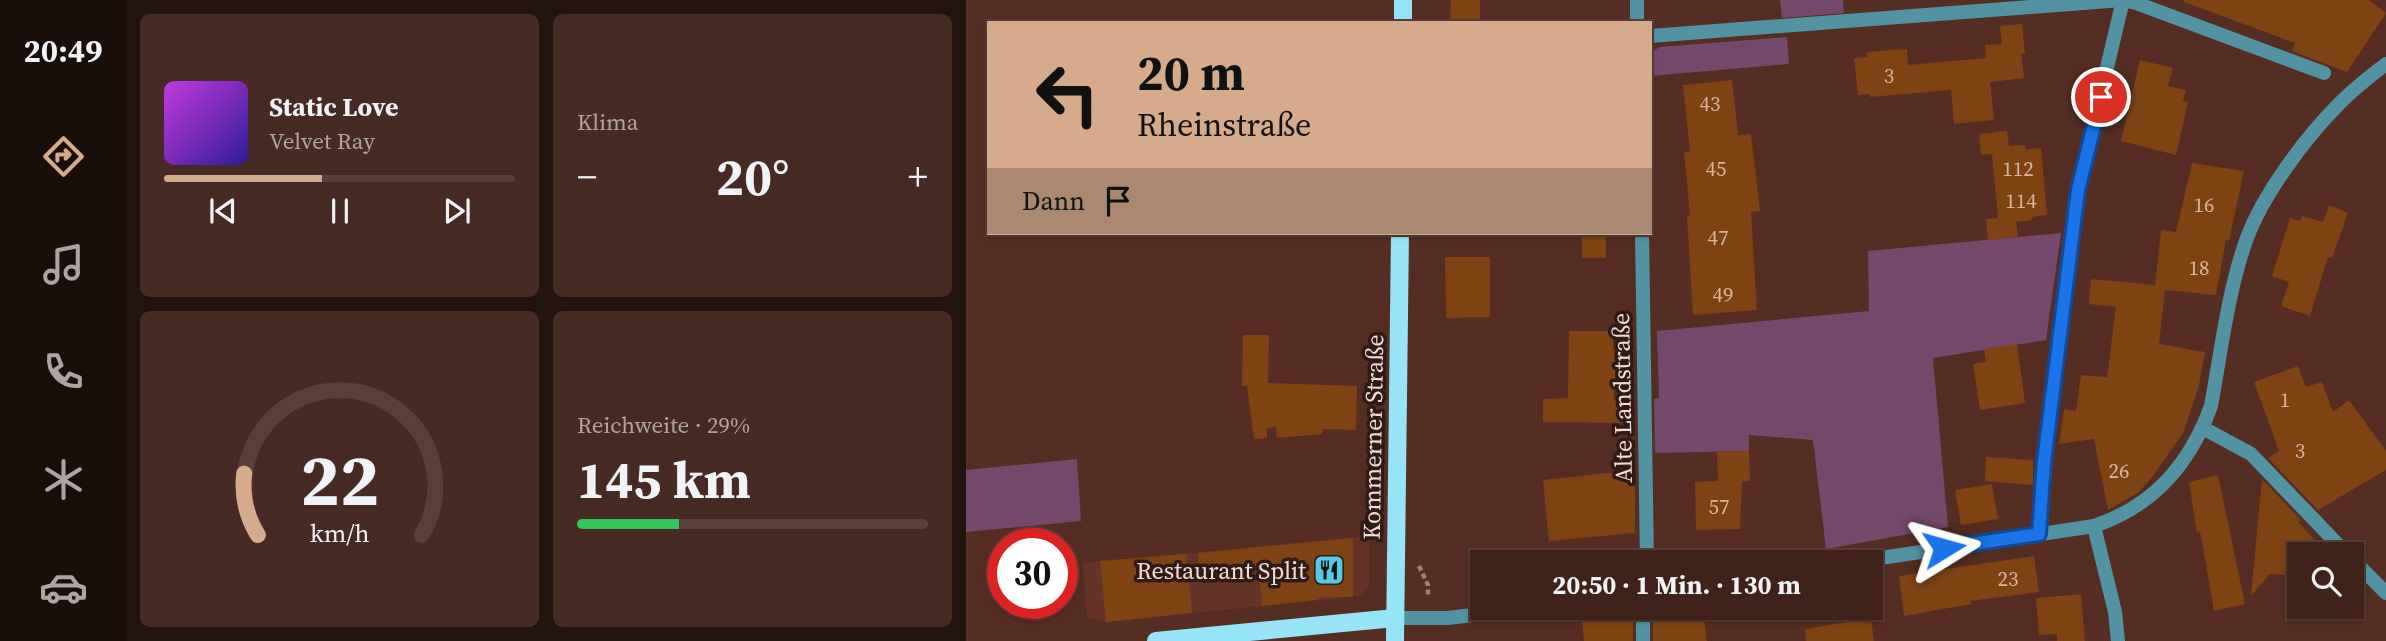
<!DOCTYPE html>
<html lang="de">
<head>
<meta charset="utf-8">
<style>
  body { margin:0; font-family:"Source Serif 4",serif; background:#472a23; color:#f1f3f6; height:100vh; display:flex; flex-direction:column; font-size:26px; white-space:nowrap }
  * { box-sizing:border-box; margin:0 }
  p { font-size:23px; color:#aea4a2 }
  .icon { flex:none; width:38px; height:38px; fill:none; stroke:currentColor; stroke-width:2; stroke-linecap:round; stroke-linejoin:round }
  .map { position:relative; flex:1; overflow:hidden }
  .sheet { display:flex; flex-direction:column; gap:14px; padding:14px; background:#23130e; width:840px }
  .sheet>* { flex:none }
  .banner { position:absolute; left:21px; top:21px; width:665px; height:214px; border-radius:0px; box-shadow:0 2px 5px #0004,0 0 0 2px #593f39; background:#d6ab8b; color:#111; overflow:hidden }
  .tools { position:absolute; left:1321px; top:542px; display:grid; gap:14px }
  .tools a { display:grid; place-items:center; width:77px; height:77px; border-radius:0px; background:#40221a; box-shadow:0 2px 5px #0004,0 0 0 2px #593f39; font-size:35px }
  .speed { position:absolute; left:21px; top:528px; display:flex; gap:14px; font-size:35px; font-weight:700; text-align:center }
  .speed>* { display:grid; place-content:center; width:91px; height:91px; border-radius:50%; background:#40221a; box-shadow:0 2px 5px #0004,0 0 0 2px #593f39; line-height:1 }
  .speed .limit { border:10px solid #d22; background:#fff; color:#111 }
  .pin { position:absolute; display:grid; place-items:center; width:60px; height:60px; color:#fff; margin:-30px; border:4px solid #fff; border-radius:50%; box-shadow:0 2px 7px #0007 }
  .me { position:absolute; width:77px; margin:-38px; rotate:82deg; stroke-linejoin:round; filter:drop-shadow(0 0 5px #0008) }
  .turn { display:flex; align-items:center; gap:24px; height:147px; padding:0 35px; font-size:32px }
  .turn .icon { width:91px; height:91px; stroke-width:2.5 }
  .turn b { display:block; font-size:49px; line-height:60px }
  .then { display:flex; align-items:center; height:66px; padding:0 35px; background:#0003; gap:14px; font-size:26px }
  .big { font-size:52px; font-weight:700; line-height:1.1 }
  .sheet .tile { flex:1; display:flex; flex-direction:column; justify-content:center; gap:10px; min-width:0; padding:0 24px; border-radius:10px; background:#472a23 }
  .sheet .dial { align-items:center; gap:0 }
  .dial svg { height:182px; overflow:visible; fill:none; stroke:#593f39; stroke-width:7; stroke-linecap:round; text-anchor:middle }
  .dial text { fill:#f1f3f6; stroke:none }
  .song { display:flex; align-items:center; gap:21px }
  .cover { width:84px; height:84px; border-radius:10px; background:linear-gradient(135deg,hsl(290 70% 55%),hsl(250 70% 35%)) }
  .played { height:7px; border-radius:4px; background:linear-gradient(90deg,#d6ab8b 45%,#593f39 45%) }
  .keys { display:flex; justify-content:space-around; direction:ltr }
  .heat { display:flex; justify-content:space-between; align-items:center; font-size:38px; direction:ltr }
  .charge { height:10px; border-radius:5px; background:linear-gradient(90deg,#34c759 29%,#593f39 0) }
  .sheet .tiles { flex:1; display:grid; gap:14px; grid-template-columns:repeat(2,1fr) }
  .trip { position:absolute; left:504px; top:550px; width:413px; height:70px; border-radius:0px; background:#40221a; box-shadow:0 2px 5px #0004,0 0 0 2px #593f39; font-weight:700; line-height:70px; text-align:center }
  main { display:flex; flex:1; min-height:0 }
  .dock { display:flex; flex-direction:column; width:126px; justify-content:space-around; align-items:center; background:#1a0e0a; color:#aea4a2 }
  .dock .icon { width:49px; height:49px }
  .dock .current { color:#d6ab8b }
  .dock b { font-size:32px; color:#f1f3f6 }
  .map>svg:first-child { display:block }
  .built { fill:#643427 }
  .green { fill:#74486a }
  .building { fill:#7d4313 }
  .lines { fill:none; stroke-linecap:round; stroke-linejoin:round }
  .path { stroke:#a07f75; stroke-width:4.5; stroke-dasharray:5 3.5; stroke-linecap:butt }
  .lane { stroke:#5193a3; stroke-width:14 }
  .street { stroke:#5193a3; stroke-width:14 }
  .primary { stroke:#97e4f8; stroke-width:18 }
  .route-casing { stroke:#114b97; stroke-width:18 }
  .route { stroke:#1a73e8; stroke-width:12 }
  .labels { text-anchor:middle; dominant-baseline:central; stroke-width:7; stroke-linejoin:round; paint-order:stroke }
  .number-label { font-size:21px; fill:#d7b5a3 }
  .street-label { font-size:24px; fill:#f5dbd3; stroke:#2e1b16 }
  .poi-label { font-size:24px; fill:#f5dbd3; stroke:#2e1b16; text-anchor:end }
</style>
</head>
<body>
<main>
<nav class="dock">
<b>20:49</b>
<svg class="icon current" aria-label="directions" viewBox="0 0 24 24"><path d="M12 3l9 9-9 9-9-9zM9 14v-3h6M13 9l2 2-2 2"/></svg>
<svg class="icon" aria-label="music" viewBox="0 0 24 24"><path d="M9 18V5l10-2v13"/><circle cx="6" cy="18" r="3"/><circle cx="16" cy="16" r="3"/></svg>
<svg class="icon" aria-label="phone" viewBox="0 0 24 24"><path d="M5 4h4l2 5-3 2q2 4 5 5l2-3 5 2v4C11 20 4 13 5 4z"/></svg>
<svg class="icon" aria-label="climate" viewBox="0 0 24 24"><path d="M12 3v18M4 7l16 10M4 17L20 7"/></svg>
<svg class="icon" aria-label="car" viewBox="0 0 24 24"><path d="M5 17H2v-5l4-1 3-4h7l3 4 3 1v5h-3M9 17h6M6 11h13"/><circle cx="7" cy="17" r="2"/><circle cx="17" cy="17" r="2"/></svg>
</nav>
<section class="sheet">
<div class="tiles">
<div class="tile">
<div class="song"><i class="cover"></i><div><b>Static Love</b><p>Velvet Ray</p></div></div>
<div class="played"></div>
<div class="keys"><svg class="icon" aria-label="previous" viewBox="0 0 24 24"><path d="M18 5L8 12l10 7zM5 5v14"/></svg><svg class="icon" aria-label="pause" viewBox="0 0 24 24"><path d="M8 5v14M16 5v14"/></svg><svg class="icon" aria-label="next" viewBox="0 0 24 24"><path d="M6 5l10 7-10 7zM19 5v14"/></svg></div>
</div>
<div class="tile"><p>Klima</p>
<div class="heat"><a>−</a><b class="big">20°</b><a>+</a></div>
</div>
<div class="tile dial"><svg viewBox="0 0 100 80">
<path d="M14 69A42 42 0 1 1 86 69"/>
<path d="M14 69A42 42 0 0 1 8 42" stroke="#d6ab8b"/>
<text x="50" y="56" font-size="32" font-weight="700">22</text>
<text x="50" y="72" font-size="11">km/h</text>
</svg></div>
<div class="tile"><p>Reichweite · 29%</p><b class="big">145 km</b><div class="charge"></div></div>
</div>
</section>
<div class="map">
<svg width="1420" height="641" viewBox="0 0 1420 641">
  <rect width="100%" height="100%" fill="#552d22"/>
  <path class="built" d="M403,536V585L394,596L140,622L121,617L117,563Z"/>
  <g class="green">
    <path d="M814,0H877L878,13L816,18Z"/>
    <path d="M821,37L823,64L684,76V55L685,52L694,47Z"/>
    <path d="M1095,233L1080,340L967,358L982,527L860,549L847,440L783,435V451L689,453L688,399L693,398L691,331L903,311L902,251Z"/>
    <path d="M111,459L115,521L0,532V470Z"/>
  </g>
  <g class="building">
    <path d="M485,0H514V23H484Z"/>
    <path d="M1218,0H1403L1420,13L1381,72L1326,51L1329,43L1218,2Z"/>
    <path d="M1056,24L1059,54H1055L1058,78L1024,82L1028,120L988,124L985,90L904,97V94L892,95L888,58L901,57L900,52L941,49L942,65L1020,58L1019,45L1036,44L1034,26Z"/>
    <path d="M1174,60L1207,68L1202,86L1220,90L1217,101L1222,102L1210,155L1155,141Z"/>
    <path d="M766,80L772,135L785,134L794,211L785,212L791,310L727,315L721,216H724L718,152H724L717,85Z"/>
    <path d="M1041,131L1043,146L1059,145L1060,149L1075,148L1081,215L1066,217V220L1050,222L1052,237L1022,240L1020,219L1032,218L1026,154L1015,155L1013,134Z"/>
    <path d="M1226,163L1278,171L1263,241L1260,240L1250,295L1199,290L1193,344L1239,352L1233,385L1217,433L1187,476L1173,492L1142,510L1128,439L1093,444L1098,409L1110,411L1115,375L1141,377L1150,307L1123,304L1125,279L1189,285L1195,230L1210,232Z"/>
    <path d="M1363,205L1382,213L1366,258L1362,257L1344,316L1315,306L1323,282L1306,276L1324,218L1334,221L1336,216L1357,222Z"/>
    <rect x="616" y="233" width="24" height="25"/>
    <path d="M479,257H524V317L480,318Z"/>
    <path d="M603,331H647V350H650L648,399H668V423L577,422V399L602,398Z"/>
    <path d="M277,335H303L302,383L391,386L390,430L356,429V434L311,438L310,427L301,428V438L288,439L281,386H276Z"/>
    <path d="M1051,344L1059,403L1014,410L1007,364L1020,362L1018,349Z"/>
    <path d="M1332,366L1340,387L1356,382L1367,412L1383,400L1420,451V470L1352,510L1302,458L1313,451L1288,382Z"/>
    <path d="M783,451L784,481H776L774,529L730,530L729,482L752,481L751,452Z"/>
    <path d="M1020,457L1067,460V485L1019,481Z"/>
    <path d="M669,470V533L583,541L577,480Z"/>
    <path d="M1252,475L1279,604L1248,611L1236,541L1234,532L1231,533L1223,482Z"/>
    <path d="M1296,479L1335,520L1332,522L1363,555H1334V576L1304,574L1285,596Z"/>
    <path d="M1026,484L1032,519L995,525L989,490Z"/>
    <path d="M387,538V597H355L351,600L296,606L293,569L232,567V553Z"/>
    <path d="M220,554L226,613L140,622L134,561Z"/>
    <path d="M1068,556L1073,592L1004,601L1005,604L938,616L933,576Z"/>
    <path d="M1115,594L1119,641H1091V634L1073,635L1070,598Z"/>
    <path d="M737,609L741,641H687V616L709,615V613Z"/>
    <path d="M660,617H667V641H618L616,621Z"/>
    <path d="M905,618L908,641H840L839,629Z"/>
  </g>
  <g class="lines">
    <path class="path" d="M453,566L462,585V598"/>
    <path class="lane" d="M1156,0L1170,3L1358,73"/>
    <g class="street">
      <path d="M671,0V23"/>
      <path d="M684,36L1156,0"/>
      <path d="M676,233L681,562"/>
      <path d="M1237,428L1285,454L1382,555"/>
      <path d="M1128,526L1149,612L1152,641"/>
      <path d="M1073,534L1078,462L1112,190L1157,0"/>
      <path d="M1386,559L1420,593"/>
      <path d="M888,562L1128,526C1188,506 1224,464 1245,406C1255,352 1262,290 1281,238C1297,195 1339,138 1371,106C1386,90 1403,77 1420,64"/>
      <path d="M429,618H481L576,607"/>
      <path d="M677,641V607"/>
    </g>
    <g class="primary">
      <path d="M437,23V0"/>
      <path d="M190,641L429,618"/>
      <path d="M429,641L434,233"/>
    </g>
  </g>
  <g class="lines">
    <g class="route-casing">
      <path id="route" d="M978,548L1073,534L1078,462L1112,190L1135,97"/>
    </g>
    <use href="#route" class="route"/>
  </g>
  <defs>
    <g id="restaurant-square" transform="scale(1.575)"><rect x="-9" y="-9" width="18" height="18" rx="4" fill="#58c9e3" stroke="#2e1b16"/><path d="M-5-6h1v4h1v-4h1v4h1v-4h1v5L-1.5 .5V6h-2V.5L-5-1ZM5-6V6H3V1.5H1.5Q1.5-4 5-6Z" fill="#111"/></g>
  </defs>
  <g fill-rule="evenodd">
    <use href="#restaurant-square" x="363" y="570"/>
  </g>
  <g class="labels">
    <g class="number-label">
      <text x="923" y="75">3</text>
      <text x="744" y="103">43</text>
      <text x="750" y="168">45</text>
      <text x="1052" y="168">112</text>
      <text x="1055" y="200">114</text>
      <text x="1238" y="204">16</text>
      <text x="752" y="237">47</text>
      <text x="1233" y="267">18</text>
      <text x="757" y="294">49</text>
      <text x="1319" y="399">1</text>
      <text x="1334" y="450">3</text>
      <text x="1153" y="470">26</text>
      <text x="753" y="506">57</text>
      <text x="1042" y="578">23</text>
    </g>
    <g class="street-label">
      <text transform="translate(656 398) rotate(-91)">Alte Landstraße</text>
      <text transform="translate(407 437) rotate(-89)">Kommerner Straße</text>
    </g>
    <g class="poi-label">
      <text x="340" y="570">Restaurant Split</text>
    </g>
  </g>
</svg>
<div class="tools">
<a><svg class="icon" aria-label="search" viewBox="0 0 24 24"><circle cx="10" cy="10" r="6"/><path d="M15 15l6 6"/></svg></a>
</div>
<div class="speed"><div class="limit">30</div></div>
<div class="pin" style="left:1135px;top:97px;background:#d93025"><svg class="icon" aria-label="arrive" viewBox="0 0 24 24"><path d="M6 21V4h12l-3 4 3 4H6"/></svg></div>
<svg class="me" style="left:978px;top:548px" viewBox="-20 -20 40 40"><path d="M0-17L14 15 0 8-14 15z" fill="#1a73e8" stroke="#fff" stroke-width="4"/></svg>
<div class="trip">20:50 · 1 Min. · 130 m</div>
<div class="banner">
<div class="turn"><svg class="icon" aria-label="left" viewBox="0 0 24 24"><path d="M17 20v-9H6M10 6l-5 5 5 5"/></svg><div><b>20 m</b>Rheinstraße</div></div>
<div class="then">Dann<svg class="icon" aria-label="arrive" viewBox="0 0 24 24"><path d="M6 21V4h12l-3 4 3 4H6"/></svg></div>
</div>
</div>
</main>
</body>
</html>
